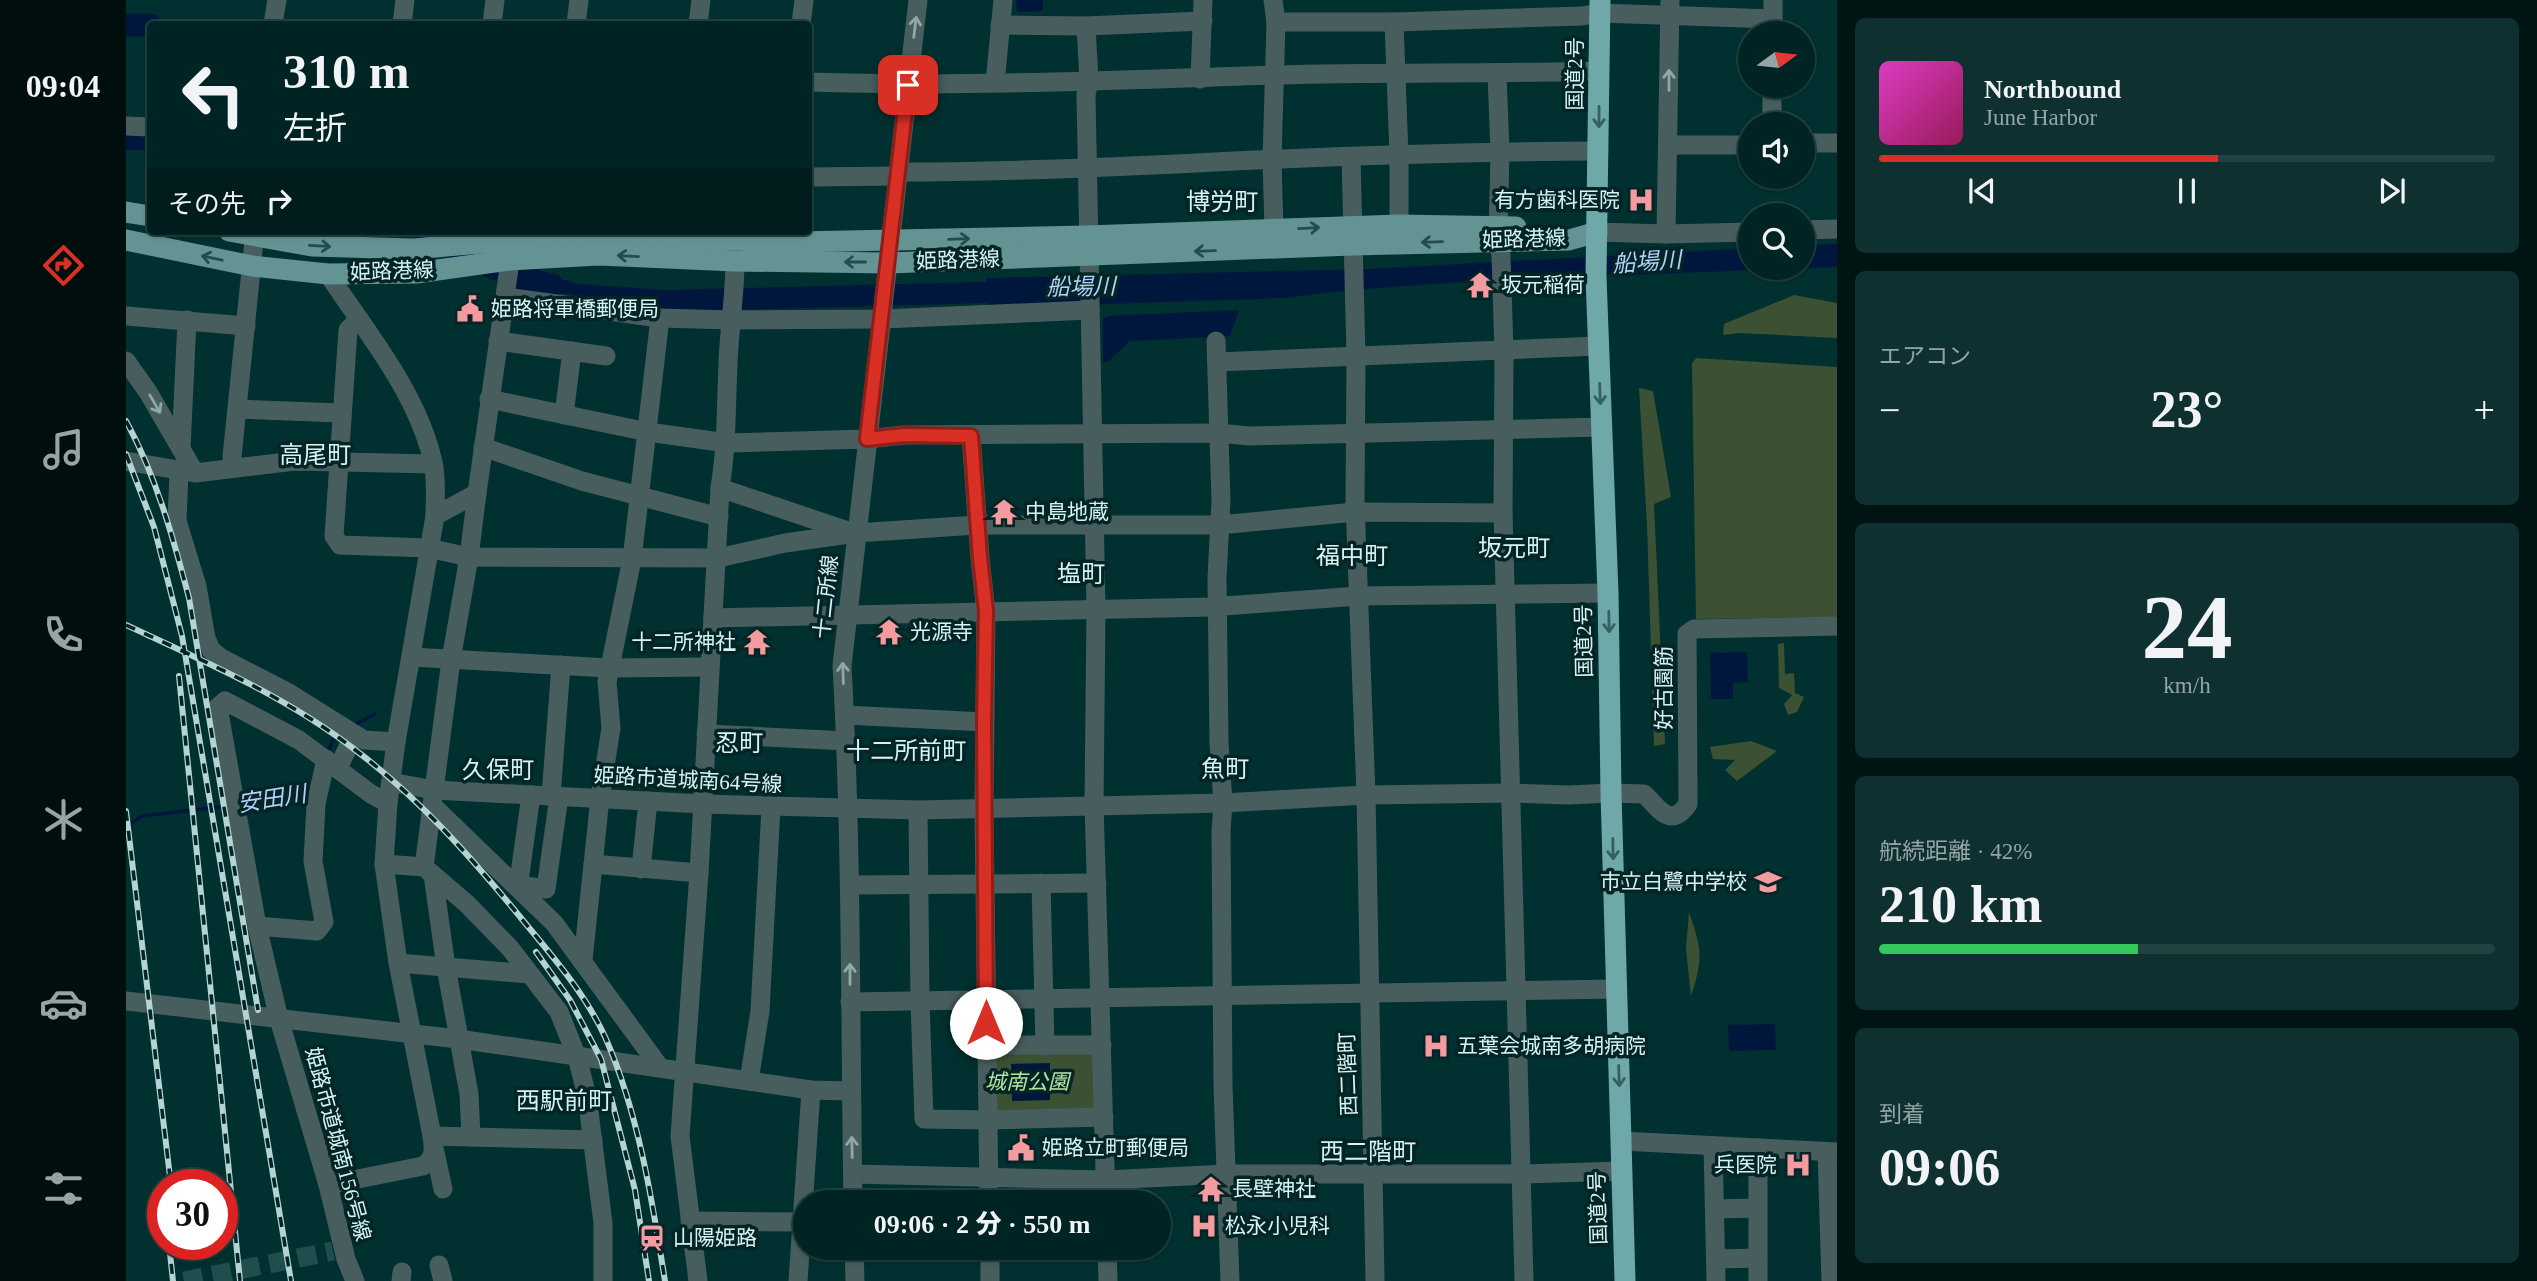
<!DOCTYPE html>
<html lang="ja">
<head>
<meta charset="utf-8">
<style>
  body { margin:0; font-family:"Times New Roman","Noto Sans JP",serif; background:#0e3031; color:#f1f3f6; height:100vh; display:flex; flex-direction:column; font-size:26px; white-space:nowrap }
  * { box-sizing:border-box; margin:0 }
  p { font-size:23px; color:#95a4a6 }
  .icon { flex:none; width:38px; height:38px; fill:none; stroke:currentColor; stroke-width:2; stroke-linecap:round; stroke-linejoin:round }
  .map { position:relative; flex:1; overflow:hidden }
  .side { display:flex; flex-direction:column; gap:18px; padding:18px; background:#001414; width:700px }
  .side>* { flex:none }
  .top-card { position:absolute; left:21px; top:21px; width:665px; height:214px; border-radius:7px; box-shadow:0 2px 5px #0004,0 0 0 2px #224141; background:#002424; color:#f1f3f6; overflow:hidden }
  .needle { width:46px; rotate:75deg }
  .controls { position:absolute; left:1612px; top:21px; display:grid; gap:14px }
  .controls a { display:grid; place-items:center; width:77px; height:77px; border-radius:50%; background:#002424; box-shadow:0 2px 5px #0004,0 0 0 2px #224141; font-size:35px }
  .speed { position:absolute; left:21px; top:1169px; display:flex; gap:14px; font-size:35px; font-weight:700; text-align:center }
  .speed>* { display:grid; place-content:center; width:91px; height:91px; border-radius:50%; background:#002424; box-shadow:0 2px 5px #0004,0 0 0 2px #224141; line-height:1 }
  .speed .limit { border:10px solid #d22; background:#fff; color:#111 }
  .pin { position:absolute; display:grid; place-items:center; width:60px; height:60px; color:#fff; margin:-30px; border-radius:14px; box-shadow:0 4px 10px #0006 }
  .me { position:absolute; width:77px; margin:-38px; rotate:0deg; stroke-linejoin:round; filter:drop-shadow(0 0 5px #0008) }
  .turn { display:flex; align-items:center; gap:24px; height:147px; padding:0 21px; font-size:32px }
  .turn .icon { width:91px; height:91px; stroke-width:2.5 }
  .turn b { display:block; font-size:49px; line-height:60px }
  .then { display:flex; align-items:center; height:66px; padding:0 21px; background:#0003; gap:14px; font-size:26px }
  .big { font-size:52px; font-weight:800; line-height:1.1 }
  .side .widget { flex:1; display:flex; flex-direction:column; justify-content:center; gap:10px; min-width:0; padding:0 24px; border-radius:10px; background:#0e3031 }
  .side .dial { align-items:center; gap:0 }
  .dial b { font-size:91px; line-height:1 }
  .song { display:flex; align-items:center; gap:21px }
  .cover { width:84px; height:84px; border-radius:10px; background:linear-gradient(135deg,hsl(310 70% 55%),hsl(330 70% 35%)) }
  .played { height:7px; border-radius:4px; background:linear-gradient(90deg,#d93025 55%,#224141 55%) }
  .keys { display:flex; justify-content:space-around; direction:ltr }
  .heat { display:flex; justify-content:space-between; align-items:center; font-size:38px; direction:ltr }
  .charge { height:10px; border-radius:5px; background:linear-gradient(90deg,#34c759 42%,#224141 0) }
  .trip { position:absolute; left:667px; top:1190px; width:378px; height:70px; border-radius:35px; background:#002424; box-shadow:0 2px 5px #0004,0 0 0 2px #224141; font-weight:800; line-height:70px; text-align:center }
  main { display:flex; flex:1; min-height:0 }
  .menu { display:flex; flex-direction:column; width:126px; justify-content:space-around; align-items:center; background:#000e0e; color:#95a4a6 }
  .menu .icon { width:49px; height:49px }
  .menu .active { color:#d93025 }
  .menu b { font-size:32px; color:#f1f3f6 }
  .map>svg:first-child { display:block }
  .green { fill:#3c5133 }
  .water { fill:#00173d }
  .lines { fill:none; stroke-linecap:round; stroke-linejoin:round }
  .stream { stroke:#00173d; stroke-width:3.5 }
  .river { stroke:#00173d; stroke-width:23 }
  .minor-tunnel { stroke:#204d4d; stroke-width:19; stroke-dasharray:19 10; stroke-linecap:butt }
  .minor { stroke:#485e5e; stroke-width:19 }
  .major { stroke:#649394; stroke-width:21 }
  .highway { stroke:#6fa8a9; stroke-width:21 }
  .rail-casing { stroke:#b4d4d4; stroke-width:6 }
  .rail { stroke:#052425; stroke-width:3.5; stroke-dasharray:10; stroke-linecap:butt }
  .oneway { stroke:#8fa8a8 }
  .oneway2 { stroke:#355f60 }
  .oneway3 { stroke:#264b4c }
  .route-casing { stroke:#8d1f18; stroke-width:18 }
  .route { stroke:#d93025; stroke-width:12 }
  .labels { text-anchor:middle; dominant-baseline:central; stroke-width:7; stroke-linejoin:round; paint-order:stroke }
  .street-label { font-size:21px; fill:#d6f3f3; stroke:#052425 }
  .poi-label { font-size:21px; fill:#d6f3f3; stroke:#052425; text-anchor:start }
  .park-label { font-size:21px; font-style:italic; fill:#b2e59d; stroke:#052425 }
  .water-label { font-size:23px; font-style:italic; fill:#b3d0fa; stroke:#052425 }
  .quarter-label { font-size:24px; fill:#d6f3f3; stroke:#052425 }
</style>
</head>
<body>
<main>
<nav class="menu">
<b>09:04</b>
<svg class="icon active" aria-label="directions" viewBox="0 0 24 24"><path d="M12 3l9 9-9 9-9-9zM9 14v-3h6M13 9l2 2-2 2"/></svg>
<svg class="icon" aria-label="music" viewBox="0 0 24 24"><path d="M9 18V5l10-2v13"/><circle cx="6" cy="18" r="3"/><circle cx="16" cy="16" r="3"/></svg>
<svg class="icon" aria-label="phone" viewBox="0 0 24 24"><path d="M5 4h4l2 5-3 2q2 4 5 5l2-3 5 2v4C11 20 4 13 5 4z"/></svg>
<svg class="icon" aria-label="climate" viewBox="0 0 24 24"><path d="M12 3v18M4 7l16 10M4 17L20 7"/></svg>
<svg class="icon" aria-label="car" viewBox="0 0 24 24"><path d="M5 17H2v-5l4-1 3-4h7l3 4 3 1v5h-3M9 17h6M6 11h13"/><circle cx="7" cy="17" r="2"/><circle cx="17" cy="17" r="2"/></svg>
<svg class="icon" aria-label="filters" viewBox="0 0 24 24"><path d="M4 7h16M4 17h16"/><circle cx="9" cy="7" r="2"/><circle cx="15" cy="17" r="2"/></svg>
</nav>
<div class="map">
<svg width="1711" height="1281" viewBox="0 0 1711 1281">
  <rect width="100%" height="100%" fill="#003030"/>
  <g class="green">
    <path d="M1668,295L1711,303V338L1613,333L1597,335L1598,324Z"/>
    <path d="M1570,358L1711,367V617L1570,619L1566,364Z"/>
    <path d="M1513,388L1527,391L1545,497L1528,504L1539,744L1528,746L1521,525Z"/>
    <path d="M1658,643L1659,674L1668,673L1669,693L1678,697L1671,712L1662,715L1658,704L1666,695L1653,688L1652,644Z"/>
    <path d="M1625,741L1651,751L1611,781L1599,770L1609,760L1587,759L1584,747Z"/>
    <path d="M1563,912C1576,949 1577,959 1565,996L1560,949Z"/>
    <path d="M868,1051H971V1112L870,1114Z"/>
  </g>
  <g class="water">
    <path d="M890,0H917V11L891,12Z"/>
    <rect x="0" y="130" width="24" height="20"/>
    <path d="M1711,244V267L1676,268L1677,245Z"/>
    <path d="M1624,248V268H1676L1503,275L1449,274L1224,290L1158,298L861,308V303L575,311L486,305L471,299H457L447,295L423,291L410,296H393L396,271L404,265L425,276L452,284L539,290L860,282L861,278L1243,269Z"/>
    <path d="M1113,310L1104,336L1004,341L982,362H977V319L982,316Z"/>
    <path d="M1621,652L1622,682L1607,683V699H1585L1584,653Z"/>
    <path d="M1649,1024L1650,1050L1603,1051L1602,1025Z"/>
    <path d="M924,1063V1100L886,1101L885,1064Z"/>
  </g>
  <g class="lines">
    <g class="stream">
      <path d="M228,725L249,714"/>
      <path d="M202,755L206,741L216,733"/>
      <path d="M117,804L185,794"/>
      <path d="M0,827L16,816L102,806"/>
    </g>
    <g class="river">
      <path d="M0,25H24"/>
      <path d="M297,231C337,253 380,279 426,285"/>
    </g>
    <path class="minor-tunnel" d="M58,1281L207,1251"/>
    <g class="minor">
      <path d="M1147,0L1150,22L1146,160L1148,229"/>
      <path d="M1150,22H1268L1456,16L1474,13L1647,19"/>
      <path d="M1268,22L1273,155V225"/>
      <path d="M147,24L151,0"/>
      <path d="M276,24L279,0"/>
      <path d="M366,24L369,0"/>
      <path d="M450,24L453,0"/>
      <path d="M572,24L575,0"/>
      <path d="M675,24L678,0"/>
      <path d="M874,25L960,26L1077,21"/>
      <path d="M960,26L963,81L960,95L970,609L968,805L980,1202"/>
      <path d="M1647,33V0"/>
      <path d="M1371,74L1374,152L1372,240L1375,256L1378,351L1377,513L1398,1281"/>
      <path d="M1074,79L1077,0"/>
      <path d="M682,82C838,87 994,80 1149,75C1257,72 1365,74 1473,71"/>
      <path d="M869,83L877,0"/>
      <path d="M1646,124V86"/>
      <path d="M0,126L24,127"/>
      <path d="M1676,143H1711"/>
      <path d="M1543,145H1624"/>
      <path d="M1225,157L1230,357L1229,503L1240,795L1249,1281"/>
      <path d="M772,172C871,172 971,168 1070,163C1204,156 1339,152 1473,151"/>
      <path d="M682,177L772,176"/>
      <path d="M1676,230L1711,229"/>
      <path d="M1471,232L1540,234L1624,232"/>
      <path d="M1540,234L1544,0"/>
      <path d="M202,274C241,333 291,392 307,462C311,480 309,499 309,516L270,742L262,803L258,864L272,963L306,1136C308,1149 309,1158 297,1166L202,1185"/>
      <path d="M379,297L534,318L606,320L757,319L964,310"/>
      <path d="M0,316L120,326"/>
      <path d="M232,320L222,330L208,536L214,545L302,548L343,557L592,558L659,543L730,533L851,525H1093L1229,512L1377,513"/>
      <path d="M372,341L480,356"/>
      <path d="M1090,341L1095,501L1091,578L1093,743L1097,803L1095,831L1097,1086L1104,1281"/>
      <path d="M0,361L22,392L69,473L169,461L307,464"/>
      <path d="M1091,362L1472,346"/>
      <path d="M363,399L522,432L601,443L741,439L778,435L1092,433L1124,436L1475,427"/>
      <path d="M111,409L215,413"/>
      <path d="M438,415L446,351"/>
      <path d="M845,436L854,558L860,612L858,809L863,1202"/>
      <path d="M357,447L456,481L593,517"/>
      <path d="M55,448L61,320"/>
      <path d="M0,461L64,472"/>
      <path d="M108,468L106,457L129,231"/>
      <path d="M53,472L51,521L71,586L80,638L85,650L95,658L163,693L238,740L270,742"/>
      <path d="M594,488L725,532"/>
      <path d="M309,516L351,493L386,247"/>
      <path d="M587,618L1084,607L1233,596L1482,593"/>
      <path d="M285,657L483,668L583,667"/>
      <path d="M719,715L858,722"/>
      <path d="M580,734L721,741"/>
      <path d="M212,768L228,735"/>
      <path d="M265,782L308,790L577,804L792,810L1097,803L1240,795L1385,793L1442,795L1485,793L1518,794C1532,807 1544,830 1562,804L1561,634L1568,629L1711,626"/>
      <path d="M425,796L435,665"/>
      <path d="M306,805L428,923L533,1066"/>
      <path d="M792,810L794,1002L798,1119L861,1120L978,1117"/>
      <path d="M258,864L298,867L341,904L384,948L433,1012L451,1057L461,1096L477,1223V1281"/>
      <path d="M467,864L573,873"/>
      <path d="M298,867L325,660L343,557L351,493"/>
      <path d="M515,869L522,801"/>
      <path d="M307,875L320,967L343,1094L345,1137"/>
      <path d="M915,883L919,1046"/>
      <path d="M392,885L420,889L433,796"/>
      <path d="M724,885L971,883"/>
      <path d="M392,888L405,795"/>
      <path d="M131,926L191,931L198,922L187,861L190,804L200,759"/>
      <path d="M457,960L474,798L485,728L481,682L506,559L534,318"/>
      <path d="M272,963L403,974"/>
      <path d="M0,1001L332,1039L623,1081L685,1090L725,1091"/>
      <path d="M724,1002L1490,989"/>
      <path d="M860,1045H976"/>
      <path d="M623,1081L634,1011L645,807"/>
      <path d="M306,1136L467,1140"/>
      <path d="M1495,1141L1711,1152"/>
      <path d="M1587,1146L1590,1281"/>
      <path d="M308,1148L317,1189"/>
      <path d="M1632,1148V1281"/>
      <path d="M1701,1152L1705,1281"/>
      <path d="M727,1174L979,1180L1102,1174H1396L1496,1171"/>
      <path d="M727,1202C724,1024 726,845 716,666L792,0"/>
      <path d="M1589,1209L1632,1208"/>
      <path d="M564,1221L675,1222"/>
      <path d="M728,1248L729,1281"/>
      <path d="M864,1248V1281"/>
      <path d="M981,1248L982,1281"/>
      <path d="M1590,1259L1632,1258"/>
      <path d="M313,1265L317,1281"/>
      <path d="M229,1281L220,1259L202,1185L153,1019L131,926L92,707L99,701L173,740L245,794L262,803"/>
      <path d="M275,1281L276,1272"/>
      <path d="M572,1281L554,1136L573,873L594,488C601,445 600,407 602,364C603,330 609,296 609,261"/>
      <path d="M672,1281L685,1090"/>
    </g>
    <g class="major">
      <path d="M0,212L24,216"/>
      <path d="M103,231L186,246L287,249L389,240L471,236L671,242L961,236L1273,225L1390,227"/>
      <path d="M0,240L126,266L202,274L290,273L383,260L473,255L609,261L763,263L1226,245L1443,240L1471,232"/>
    </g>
    <path class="highway" d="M1474,0L1470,277L1482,593L1485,793L1499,1281"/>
    <g class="rail-casing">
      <g id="rail">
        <path d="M0,421C30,476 47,537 63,598L132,1010"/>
        <path d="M0,454L28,527L56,636L165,1281"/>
        <path d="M0,625C78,661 159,696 228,749C292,797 345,857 395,918C426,956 460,994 480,1039C513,1115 526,1200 539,1281"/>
        <path d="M53,676L114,1281"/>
        <path d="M0,811L45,1185"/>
        <path d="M410,952L444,1000L475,1059L509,1190L523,1281"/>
        <path d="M43,1244L47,1281"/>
      </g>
    </g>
    <use href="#rail" class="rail"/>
  </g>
  <defs><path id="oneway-shaft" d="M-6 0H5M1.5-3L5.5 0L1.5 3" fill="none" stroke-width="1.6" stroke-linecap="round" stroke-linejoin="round" transform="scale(1.75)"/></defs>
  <g class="oneway">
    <use href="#oneway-shaft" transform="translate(789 27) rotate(-83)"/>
    <use href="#oneway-shaft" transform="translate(1543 80) rotate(-90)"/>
    <use href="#oneway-shaft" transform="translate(29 404) rotate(60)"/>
    <use href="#oneway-shaft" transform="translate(717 673) rotate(-92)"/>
    <use href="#oneway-shaft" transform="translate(724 974) rotate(-90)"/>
    <use href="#oneway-shaft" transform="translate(726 1147) rotate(-91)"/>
  </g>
  <g class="oneway2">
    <use href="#oneway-shaft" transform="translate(1473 117) rotate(90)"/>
    <use href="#oneway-shaft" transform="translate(1474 394) rotate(88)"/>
    <use href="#oneway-shaft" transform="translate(1483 622) rotate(89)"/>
    <use href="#oneway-shaft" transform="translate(1487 849) rotate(89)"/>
    <use href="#oneway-shaft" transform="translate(1493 1076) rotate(88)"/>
  </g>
  <g class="oneway3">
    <use href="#oneway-shaft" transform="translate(1183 228) rotate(-3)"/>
    <use href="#oneway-shaft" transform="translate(833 239) rotate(-2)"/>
    <use href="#oneway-shaft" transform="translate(1306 242) rotate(178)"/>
    <use href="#oneway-shaft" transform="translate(194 246) rotate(3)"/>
    <use href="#oneway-shaft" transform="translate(1079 251) rotate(178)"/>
    <use href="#oneway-shaft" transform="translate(502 256) rotate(-177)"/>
    <use href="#oneway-shaft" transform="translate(86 258) rotate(-168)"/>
    <use href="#oneway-shaft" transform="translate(729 262) rotate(-180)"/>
  </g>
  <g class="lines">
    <g class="route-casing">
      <path id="route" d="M782,85L741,439L778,435L845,436L854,558L860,611L858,722L860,1023"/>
    </g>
    <use href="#route" class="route"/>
  </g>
  <defs>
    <g id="hospital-bare" transform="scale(2.1)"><path d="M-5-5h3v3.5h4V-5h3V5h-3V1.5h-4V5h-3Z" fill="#f49b9f" stroke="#052425" stroke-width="2.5" paint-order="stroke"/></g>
    <g id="temple-bare" transform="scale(2.1)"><path d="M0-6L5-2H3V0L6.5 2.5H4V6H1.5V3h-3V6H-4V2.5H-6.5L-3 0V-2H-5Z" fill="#f49b9f" stroke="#052425" stroke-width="2.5" paint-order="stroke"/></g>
    <g id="civic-bare" transform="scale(2.1)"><path d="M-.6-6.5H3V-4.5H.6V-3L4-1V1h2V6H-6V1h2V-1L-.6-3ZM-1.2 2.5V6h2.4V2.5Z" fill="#f49b9f" stroke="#052425" stroke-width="2.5" paint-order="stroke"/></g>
    <g id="school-bare" transform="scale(2.1)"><path d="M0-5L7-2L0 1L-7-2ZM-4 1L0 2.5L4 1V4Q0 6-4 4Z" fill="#f49b9f" stroke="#052425" stroke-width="2.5" paint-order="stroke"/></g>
    <g id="station-bare" transform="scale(2.1)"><path d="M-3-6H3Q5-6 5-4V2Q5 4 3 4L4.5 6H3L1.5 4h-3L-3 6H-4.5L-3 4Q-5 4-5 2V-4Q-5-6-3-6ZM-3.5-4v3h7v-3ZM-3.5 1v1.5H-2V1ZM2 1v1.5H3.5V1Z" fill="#f49b9f" stroke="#052425" stroke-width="2.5" paint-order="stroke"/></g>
  </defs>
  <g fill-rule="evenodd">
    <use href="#hospital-bare" x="1515" y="200"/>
    <use href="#temple-bare" x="1354" y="285"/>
    <use href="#civic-bare" x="344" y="309"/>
    <use href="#temple-bare" x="878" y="512"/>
    <use href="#temple-bare" x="763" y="632"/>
    <use href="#temple-bare" x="631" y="642"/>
    <use href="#school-bare" x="1642" y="882"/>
    <use href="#hospital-bare" x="1310" y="1046"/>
    <use href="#civic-bare" x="895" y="1148"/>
    <use href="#hospital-bare" x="1672" y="1165"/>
    <use href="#temple-bare" x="1085" y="1189"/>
    <use href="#hospital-bare" x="1078" y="1226"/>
    <use href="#station-bare" x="526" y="1238"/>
  </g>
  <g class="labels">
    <g class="street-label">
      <text transform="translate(1449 74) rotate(-90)">国道2号</text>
      <text transform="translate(1398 239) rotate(-2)">姫路港線</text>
      <text transform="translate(832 260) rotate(-2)">姫路港線</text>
      <text transform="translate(266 271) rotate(-2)">姫路港線</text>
      <text transform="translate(700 597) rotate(-84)">十二所線</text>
      <text transform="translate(1458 641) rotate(-91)">国道2号</text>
      <text transform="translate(1538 688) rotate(-90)">好古園筋</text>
      <text transform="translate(562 780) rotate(3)">姫路市道城南64号線</text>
      <text transform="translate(1222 1074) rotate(-92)">西二階町</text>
      <text transform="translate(212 1144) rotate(75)">姫路市道城南156号線</text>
      <text transform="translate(1472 1208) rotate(-92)">国道2号</text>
    </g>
    <g class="poi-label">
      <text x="1494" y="200" text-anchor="end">有方歯科医院</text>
      <text x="1375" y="285">坂元稲荷</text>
      <text x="365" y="309">姫路将軍橋郵便局</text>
      <text x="899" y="512">中島地蔵</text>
      <text x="784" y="632">光源寺</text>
      <text x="610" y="642" text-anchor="end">十二所神社</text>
      <text x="1621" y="882" text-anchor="end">市立白鷺中学校</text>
      <text x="1331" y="1046">五葉会城南多胡病院</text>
      <text x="916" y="1148">姫路立町郵便局</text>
      <text x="1651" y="1165" text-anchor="end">兵医院</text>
      <text x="1106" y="1189">長壁神社</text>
      <text x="1099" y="1226">松永小児科</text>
      <text x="547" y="1238">山陽姫路</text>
    </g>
    <g class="park-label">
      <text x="901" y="1082">城南公園</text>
    </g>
    <g class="water-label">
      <text transform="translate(1521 262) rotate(-4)">船場川</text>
      <text transform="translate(955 287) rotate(-1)">船場川</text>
      <text transform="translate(146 799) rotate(-9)">安田川</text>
    </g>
    <g class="quarter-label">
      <text x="1096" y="202">博労町</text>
      <text x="189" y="455">高尾町</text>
      <text x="1388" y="548">坂元町</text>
      <text x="1226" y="556">福中町</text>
      <text x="955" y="574">塩町</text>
      <text x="613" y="743">忍町</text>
      <text x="780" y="751">十二所前町</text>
      <text x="1099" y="769">魚町</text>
      <text x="372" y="770">久保町</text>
      <text x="438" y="1101">西駅前町</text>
      <text x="1242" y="1152">西二階町</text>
    </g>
  </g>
</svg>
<div class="controls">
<a><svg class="needle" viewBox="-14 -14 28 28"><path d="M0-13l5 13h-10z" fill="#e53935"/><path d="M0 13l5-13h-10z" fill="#95a4a6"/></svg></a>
<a><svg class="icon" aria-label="sound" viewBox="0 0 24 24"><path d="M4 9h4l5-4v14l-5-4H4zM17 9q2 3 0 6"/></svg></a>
<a><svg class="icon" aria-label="search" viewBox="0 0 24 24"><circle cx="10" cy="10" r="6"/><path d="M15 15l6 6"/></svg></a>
</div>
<div class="speed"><div class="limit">30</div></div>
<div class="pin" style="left:782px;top:85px;background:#d93025"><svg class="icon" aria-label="arrive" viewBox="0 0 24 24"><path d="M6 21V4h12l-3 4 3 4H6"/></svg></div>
<svg class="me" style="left:860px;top:1023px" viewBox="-20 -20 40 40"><circle r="19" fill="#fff"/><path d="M0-13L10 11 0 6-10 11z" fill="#d93025"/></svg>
<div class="trip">09:06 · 2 分 · 550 m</div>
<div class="top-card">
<div class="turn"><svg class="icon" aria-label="left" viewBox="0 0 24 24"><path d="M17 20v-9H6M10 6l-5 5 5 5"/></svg><div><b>310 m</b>左折</div></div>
<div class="then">その先<svg class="icon" aria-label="right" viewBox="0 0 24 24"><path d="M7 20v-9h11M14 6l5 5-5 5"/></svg></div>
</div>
</div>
<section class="side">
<div class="widget">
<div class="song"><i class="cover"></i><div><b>Northbound</b><p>June Harbor</p></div></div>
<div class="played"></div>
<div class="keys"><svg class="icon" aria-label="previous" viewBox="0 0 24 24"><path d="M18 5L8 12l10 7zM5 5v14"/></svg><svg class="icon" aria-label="pause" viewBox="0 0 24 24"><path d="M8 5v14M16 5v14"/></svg><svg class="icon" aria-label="next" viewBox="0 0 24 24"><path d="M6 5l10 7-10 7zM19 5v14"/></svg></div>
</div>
<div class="widget"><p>エアコン</p>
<div class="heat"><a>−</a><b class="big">23°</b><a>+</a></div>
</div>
<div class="widget dial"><b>24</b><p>km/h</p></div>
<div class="widget"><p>航続距離 · 42%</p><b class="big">210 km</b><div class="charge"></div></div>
<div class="widget"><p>到着</p><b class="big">09:06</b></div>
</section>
</main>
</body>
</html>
